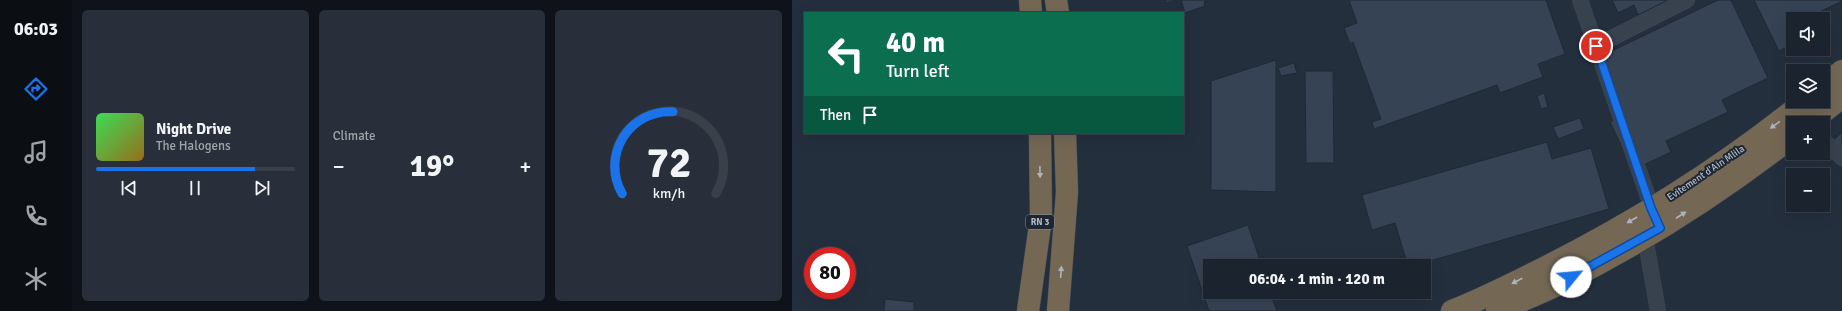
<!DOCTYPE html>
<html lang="en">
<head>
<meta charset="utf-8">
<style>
  body { margin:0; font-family:Signika,sans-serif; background:#282f3a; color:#f1f3f6; height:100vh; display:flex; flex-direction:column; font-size:15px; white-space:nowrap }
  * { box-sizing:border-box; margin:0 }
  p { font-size:13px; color:#a0a4aa }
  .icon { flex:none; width:22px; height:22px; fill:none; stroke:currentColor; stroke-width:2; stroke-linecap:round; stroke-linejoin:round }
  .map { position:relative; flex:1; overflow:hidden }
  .panel { display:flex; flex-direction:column; gap:10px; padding:10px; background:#0f1319; width:720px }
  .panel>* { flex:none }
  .top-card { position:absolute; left:12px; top:12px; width:380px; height:122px; border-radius:0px; box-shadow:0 4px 16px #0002,0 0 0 1px #39404a; background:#0b6e4f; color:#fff; overflow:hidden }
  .tools { position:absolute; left:994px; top:12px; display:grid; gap:8px }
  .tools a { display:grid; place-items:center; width:44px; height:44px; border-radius:0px; background:#1b232e; box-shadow:0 4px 16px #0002,0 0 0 1px #39404a; font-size:20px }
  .speed { position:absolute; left:12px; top:247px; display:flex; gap:8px; font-size:20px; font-weight:700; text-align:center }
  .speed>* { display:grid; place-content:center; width:52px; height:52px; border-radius:50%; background:#1b232e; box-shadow:0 4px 16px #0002,0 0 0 1px #39404a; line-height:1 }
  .speed .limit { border:6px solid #d22; background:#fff; color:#111 }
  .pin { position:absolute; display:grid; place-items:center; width:34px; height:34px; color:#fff; margin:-17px; border:2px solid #fff; border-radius:50%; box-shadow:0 1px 4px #0007 }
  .me { position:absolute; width:44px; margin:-22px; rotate:62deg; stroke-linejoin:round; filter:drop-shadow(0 0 3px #0008) }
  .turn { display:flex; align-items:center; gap:14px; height:84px; padding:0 16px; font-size:18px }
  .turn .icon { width:52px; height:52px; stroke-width:2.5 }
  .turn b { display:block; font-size:28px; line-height:34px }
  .then { display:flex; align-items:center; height:38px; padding:0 16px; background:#0003; gap:8px; font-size:15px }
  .big { font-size:30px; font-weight:800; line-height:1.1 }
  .panel .card { flex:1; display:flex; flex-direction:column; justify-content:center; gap:6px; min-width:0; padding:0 14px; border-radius:6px; background:#282f3a }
  .panel .dial { align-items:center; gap:0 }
  .dial svg { height:104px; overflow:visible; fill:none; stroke:#39404a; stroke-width:7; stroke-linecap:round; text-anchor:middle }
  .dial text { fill:#f1f3f6; stroke:none }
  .song { display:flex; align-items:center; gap:12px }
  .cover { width:48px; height:48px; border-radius:6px; background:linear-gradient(135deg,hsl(130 70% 55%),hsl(40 70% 35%)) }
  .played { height:4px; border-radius:2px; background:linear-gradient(90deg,#1a73e8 80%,#39404a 80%) }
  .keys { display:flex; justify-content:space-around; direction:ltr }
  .heat { display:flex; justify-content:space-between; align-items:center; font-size:22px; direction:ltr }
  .panel .tiles { flex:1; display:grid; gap:10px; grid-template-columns:repeat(3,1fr) }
  .trip { position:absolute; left:411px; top:259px; width:228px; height:40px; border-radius:0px; background:#1b232e; box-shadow:0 4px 16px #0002,0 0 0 1px #39404a; font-weight:800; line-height:40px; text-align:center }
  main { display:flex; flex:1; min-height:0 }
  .menu { display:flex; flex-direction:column; width:72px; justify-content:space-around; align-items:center; background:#0b0e12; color:#a0a4aa }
  .menu .icon { width:28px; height:28px }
  .menu .on { color:#1a73e8 }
  .menu b { font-size:18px; color:#f1f3f6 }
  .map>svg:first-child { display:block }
  .building { fill:#364354; stroke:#1f2835 }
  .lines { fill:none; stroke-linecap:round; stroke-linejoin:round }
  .street-casing { stroke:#414a57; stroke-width:16 }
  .highway-casing { stroke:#434c59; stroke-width:23 }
  .street { stroke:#38414e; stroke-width:15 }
  .highway { stroke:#746855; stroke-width:22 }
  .oneway { fill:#aeb4bd }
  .route-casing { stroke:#114b97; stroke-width:10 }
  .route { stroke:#1a73e8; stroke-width:7 }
  .labels { text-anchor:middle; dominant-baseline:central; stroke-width:4; stroke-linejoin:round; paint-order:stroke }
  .shield { fill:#1d2633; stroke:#878f9c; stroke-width:1 }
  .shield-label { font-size:9px; font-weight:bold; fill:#b4bcc9 }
  .street-label { font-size:10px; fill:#b4bcc9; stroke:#1d2633 }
</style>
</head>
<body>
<main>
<nav class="menu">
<b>06:03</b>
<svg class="icon on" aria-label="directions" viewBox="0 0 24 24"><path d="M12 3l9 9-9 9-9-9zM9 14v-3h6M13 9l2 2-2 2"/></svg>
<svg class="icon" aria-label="music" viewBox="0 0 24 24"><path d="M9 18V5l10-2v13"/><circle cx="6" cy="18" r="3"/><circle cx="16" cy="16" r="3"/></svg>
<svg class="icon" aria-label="phone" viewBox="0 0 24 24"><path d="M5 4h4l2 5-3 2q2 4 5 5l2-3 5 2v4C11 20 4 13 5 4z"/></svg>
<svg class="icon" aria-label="climate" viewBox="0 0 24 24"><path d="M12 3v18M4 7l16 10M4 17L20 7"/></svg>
</nav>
<section class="panel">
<div class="tiles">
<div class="card">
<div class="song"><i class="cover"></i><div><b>Night Drive</b><p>The Halogens</p></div></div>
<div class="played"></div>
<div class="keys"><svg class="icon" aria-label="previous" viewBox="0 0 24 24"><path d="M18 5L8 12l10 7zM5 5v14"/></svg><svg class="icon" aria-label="pause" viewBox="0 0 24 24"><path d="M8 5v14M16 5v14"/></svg><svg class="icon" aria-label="next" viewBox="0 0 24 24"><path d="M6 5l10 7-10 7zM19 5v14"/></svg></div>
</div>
<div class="card"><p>Climate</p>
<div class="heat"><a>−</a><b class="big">19°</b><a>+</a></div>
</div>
<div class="card dial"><svg viewBox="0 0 100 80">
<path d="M14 69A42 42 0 1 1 86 69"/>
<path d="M14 69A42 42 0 0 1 53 6" stroke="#1a73e8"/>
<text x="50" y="56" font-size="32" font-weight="700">72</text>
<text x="50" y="72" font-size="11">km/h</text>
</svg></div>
</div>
</section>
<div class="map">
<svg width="1050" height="311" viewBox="0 0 1050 311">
  <rect width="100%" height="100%" fill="#242f3e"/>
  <g class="building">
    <path d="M373,0H383V1L374,3Z"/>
    <path d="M389,0H418L412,2L413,6L393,13Z"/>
    <path d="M557,0H754L773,54L746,64L751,77L708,93L705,85L582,129L580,122L589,119L561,42L558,44L552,28L565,23Z"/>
    <path d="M820,0H873L874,1L846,15L842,5L826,13Z"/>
    <path d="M926,0H939L976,78L930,100L936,112L874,141L879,152L841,170L818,122L831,116L803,59Z"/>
    <path d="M962,0H1050V1L1017,17L1019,19H1001V44L987,51Z"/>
    <path d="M484,60V192L419,190V81Z"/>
    <path d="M502,63L505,73L489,76L486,68Z"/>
    <path d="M513,71H541L542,163H514Z"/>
    <path d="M752,93L756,107L749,109L745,96Z"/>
    <path d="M788,118L792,129L766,139L761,127Z"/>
    <path d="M1050,132V160L1036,145Z"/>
    <path d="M755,142L760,159L799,148L817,209L621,266H616L603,223L580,230L570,195Z"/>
    <path d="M456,225L470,266H418V292H478L485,311H417L395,246Z"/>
    <path d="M93,299L122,302V311H92Z"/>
  </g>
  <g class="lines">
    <g class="street-casing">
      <g id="street">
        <path d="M788,0L863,217"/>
        <path d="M804,46L895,0"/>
        <path d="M1031,140L1050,158"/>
        <path d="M853,237L866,311"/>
      </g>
    </g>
    <g class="highway-casing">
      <g id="highway">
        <path d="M238,0L239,13"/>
        <path d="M264,0L266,13"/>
        <path d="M1031,87L1050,71"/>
        <path d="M1017,123L1050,97"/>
        <path d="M236,311L249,218L248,133"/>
        <path d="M266,311L275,192L273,133"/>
        <path d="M660,311C693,298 724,282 756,266C847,220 934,165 1013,101"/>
        <path d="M705,311C726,302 747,294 767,284C850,243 928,193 1001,136"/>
      </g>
    </g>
    <use href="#street" class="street"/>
    <use href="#highway" class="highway"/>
  </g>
  <defs><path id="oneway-solid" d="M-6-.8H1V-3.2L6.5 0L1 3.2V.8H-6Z"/></defs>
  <g class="oneway">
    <use href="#oneway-solid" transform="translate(983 125) rotate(144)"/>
    <use href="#oneway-solid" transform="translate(248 172) rotate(89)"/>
    <use href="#oneway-solid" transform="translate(889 215) rotate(-33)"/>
    <use href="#oneway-solid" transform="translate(840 220) rotate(150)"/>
    <use href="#oneway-solid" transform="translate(269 272) rotate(-86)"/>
    <use href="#oneway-solid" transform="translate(725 281) rotate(153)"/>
  </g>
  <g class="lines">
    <g class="route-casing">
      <path id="route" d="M779,277L868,228L859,208L804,46"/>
    </g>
    <use href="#route" class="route"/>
  </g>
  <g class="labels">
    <rect class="shield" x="234" y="215" width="28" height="14" rx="3"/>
    <g class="shield-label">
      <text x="248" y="222">RN 3</text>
    </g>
    <g class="street-label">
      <text transform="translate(914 173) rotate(-34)">Evitement d'Ain Mlila</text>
    </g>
  </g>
</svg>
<div class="tools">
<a><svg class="icon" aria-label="sound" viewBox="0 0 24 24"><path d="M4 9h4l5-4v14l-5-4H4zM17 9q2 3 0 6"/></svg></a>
<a><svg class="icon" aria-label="layers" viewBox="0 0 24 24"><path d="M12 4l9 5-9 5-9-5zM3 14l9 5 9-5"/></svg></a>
<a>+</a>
<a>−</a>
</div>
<div class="speed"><div class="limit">80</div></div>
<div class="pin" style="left:804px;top:46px;background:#d93025"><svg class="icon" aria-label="arrive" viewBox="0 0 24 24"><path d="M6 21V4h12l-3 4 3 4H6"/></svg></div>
<svg class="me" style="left:779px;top:277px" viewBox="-20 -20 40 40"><circle r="19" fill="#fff"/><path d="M0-13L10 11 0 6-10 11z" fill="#1a73e8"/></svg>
<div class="trip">06:04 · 1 min · 120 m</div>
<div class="top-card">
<div class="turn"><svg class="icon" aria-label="left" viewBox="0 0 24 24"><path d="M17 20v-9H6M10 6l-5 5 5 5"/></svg><div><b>40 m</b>Turn left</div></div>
<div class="then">Then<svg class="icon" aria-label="arrive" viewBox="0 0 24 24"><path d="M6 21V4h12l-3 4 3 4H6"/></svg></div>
</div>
</div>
</main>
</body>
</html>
